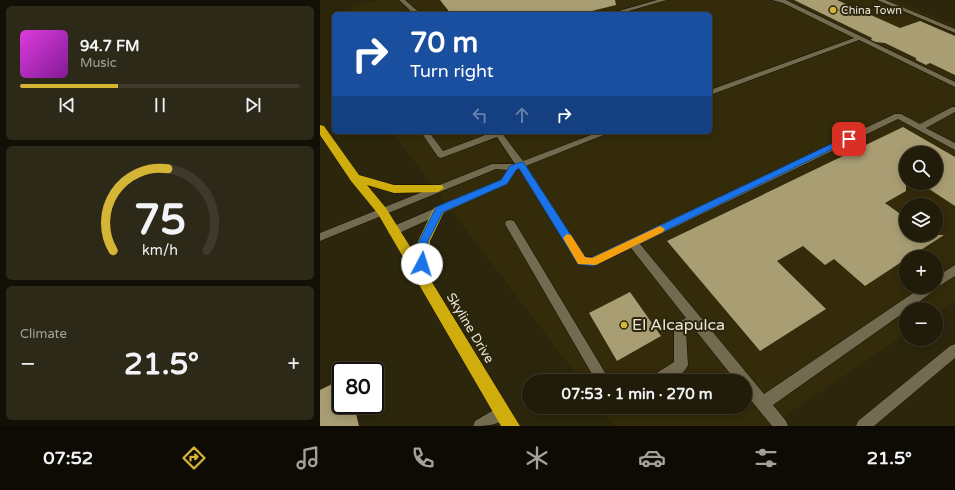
<!DOCTYPE html>
<html lang="en">
<head>
<meta charset="utf-8">
<style>
  body { margin:0; font-family:"Varela Round",sans-serif; background:#2d2918; color:#f1f3f6; height:100vh; display:flex; flex-direction:column; font-size:15px; white-space:nowrap }
  * { box-sizing:border-box; margin:0 }
  p { font-size:13px; color:#a2a19c }
  .icon { flex:none; width:22px; height:22px; fill:none; stroke:currentColor; stroke-width:2; stroke-linecap:round; stroke-linejoin:round }
  .map { position:relative; flex:1; overflow:hidden }
  .side { display:flex; flex-direction:column; gap:6px; padding:6px; background:#120f06; width:320px }
  .side>* { flex:none }
  .guide { position:absolute; left:12px; top:12px; width:380px; height:122px; border-radius:6px; box-shadow:0 2px 10px #0003,0 0 0 1px #3e3a2b; background:#1a4fa0; color:#fff; overflow:hidden }
  .controls { position:absolute; left:579px; top:146px; display:grid; gap:8px }
  .controls a { display:grid; place-items:center; width:44px; height:44px; border-radius:50%; background:#211c0a; box-shadow:0 2px 10px #0003,0 0 0 1px #3e3a2b; font-size:20px }
  .speed { position:absolute; left:12px; top:362px; display:flex; gap:8px; font-size:20px; font-weight:700; text-align:center }
  .speed>* { display:grid; place-content:center; width:52px; height:52px; border-radius:50%; background:#211c0a; box-shadow:0 2px 10px #0003,0 0 0 1px #3e3a2b; line-height:1 }
  .speed .limit { border:2px solid #111; border-radius:6px; background:#fff; color:#111 }
  .pin { position:absolute; display:grid; place-items:center; width:34px; height:34px; color:#fff; margin:-17px; border-radius:8px; box-shadow:0 2px 6px #0006 }
  .me { position:absolute; width:44px; margin:-22px; rotate:5deg; stroke-linejoin:round; filter:drop-shadow(0 0 3px #0008) }
  .turn { display:flex; align-items:center; gap:14px; height:84px; padding:0 12px; font-size:18px }
  .turn .icon { width:52px; height:52px; stroke-width:2.5 }
  .turn b { display:block; font-size:28px; line-height:34px }
  .lanes { display:flex; align-items:center; height:38px; padding:0 12px; background:#0003; justify-content:center; gap:20px; direction:ltr }
  .lanes .off { opacity:.35 }
  .big { font-size:30px; font-weight:700; line-height:1.1 }
  .side .tile { flex:1; display:flex; flex-direction:column; justify-content:center; gap:6px; min-width:0; padding:0 14px; border-radius:6px; background:#2d2918 }
  .side .dial { align-items:center; gap:0 }
  .dial svg { height:104px; overflow:visible; fill:none; stroke:#3e3a2b; stroke-width:7; stroke-linecap:round; text-anchor:middle }
  .dial text { fill:#f1f3f6; stroke:none }
  .song { display:flex; align-items:center; gap:12px }
  .cover { width:48px; height:48px; border-radius:6px; background:linear-gradient(135deg,hsl(300 70% 55%),hsl(290 70% 35%)) }
  .played { height:4px; border-radius:2px; background:linear-gradient(90deg,#d4b535 35%,#3e3a2b 35%) }
  .keys { display:flex; justify-content:space-around; direction:ltr }
  .heat { display:flex; justify-content:space-between; align-items:center; font-size:22px; direction:ltr }
  .trip { position:absolute; left:202px; top:374px; width:230px; height:40px; border-radius:20px; background:#211c0a; box-shadow:0 2px 10px #0003,0 0 0 1px #3e3a2b; font-weight:700; line-height:40px; text-align:center }
  .tab-bar { display:flex; height:64px; justify-content:space-around; align-items:center; background:#0d0b04; color:#a2a19c }
  .tab-bar .icon { width:28px; height:28px }
  .tab-bar .current { color:#d4b535 }
  .tab-bar b { font-size:18px; color:#f1f3f6 }
  main { display:flex; flex:1; min-height:0 }
  .map>svg:first-child { display:block }
  .built { fill:#332b09; fill-rule:evenodd }
  .building { fill:#a99e73 }
  .lines { fill:none; stroke-linecap:round; stroke-linejoin:round }
  .minor-casing { stroke:#140e00; stroke-width:1 }
  .highway-casing { stroke:#140e00; stroke-width:1 }
  .minor { fill:#726b50; fill-rule:evenodd }
  .highway { fill:#cead0d; fill-rule:evenodd }
  .route { fill:#1a73e8; stroke:#114b97 }
  .slow { fill:#f59e0b }
  .poi-dot { fill:#d4b535; stroke:#2c260d; stroke-width:1.5 }
  .labels { text-anchor:middle; dominant-baseline:central; stroke-width:4; stroke-linejoin:round; paint-order:stroke }
  .far-poi-label { font-size:11px; fill:#eae6d7; stroke:#2c260d; text-anchor:start }
  .street-label { font-size:13px; fill:#eae6d7; stroke:#2c260d }
  .near-poi-label { font-size:16px; fill:#eae6d7; stroke:#2c260d; text-anchor:start }
</style>
</head>
<body>
<main>
<section class="side">
<div class="tile">
<div class="song"><i class="cover"></i><div><b>94.7 FM</b><p>Music</p></div></div>
<div class="played"></div>
<div class="keys"><svg class="icon" aria-label="previous" viewBox="0 0 24 24"><path d="M18 5L8 12l10 7zM5 5v14"/></svg><svg class="icon" aria-label="pause" viewBox="0 0 24 24"><path d="M8 5v14M16 5v14"/></svg><svg class="icon" aria-label="next" viewBox="0 0 24 24"><path d="M6 5l10 7-10 7zM19 5v14"/></svg></div>
</div>
<div class="tile dial"><svg viewBox="0 0 100 80">
<path d="M14 69A42 42 0 1 1 86 69"/>
<path d="M14 69A42 42 0 0 1 56 6" stroke="#d4b535"/>
<text x="50" y="56" font-size="32" font-weight="700">75</text>
<text x="50" y="72" font-size="11">km/h</text>
</svg></div>
<div class="tile"><p>Climate</p>
<div class="heat"><a>−</a><b class="big">21.5°</b><a>+</a></div>
</div>
</section>
<div class="map">
<svg width="635" height="426" viewBox="0 0 635 426">
  <rect width="100%" height="100%" fill="#2c260d"/>
  <path class="built" d="M62,0H574L635,25V301L616,314V309H586V334L450,426H295L280,407H425V381H261L72,132H390V14H31L30,6ZM586,153H616V183H586ZM586,205H616V235H586ZM586,257H616V287H586Z"/>
  <g class="building">
    <path d="M120,0H295L296,5L260,14H131Z"/>
    <path d="M474,0H517L580,28L600,21L635,36V75L610,63L606,65L596,60V58L565,43L556,42L551,40L552,38Z"/>
    <path d="M583,127L635,157V206L600,183H616V153H586V191L565,203L586,218V235H624L590,257H586V259L545,286L514,259L505,265L483,246L457,261L506,309L440,351L347,241Z"/>
    <path d="M310,292L341,336L297,361L269,313Z"/>
    <path d="M18,381L21,405H34L39,426H0V390Z"/>
  </g>
  <g class="lines">
    <g class="minor-casing">
      <g id="minor">
        <path d="M79,0H85L101,14H94Z"/>
        <path d="M337,0H347L298,14H288Z"/>
        <path d="M452,0H466L635,82V87L539,40L390,95V90L534,38L463,3Z"/>
        <path d="M557,0H565L635,29V33Z"/>
        <path d="M632,107H635V112L606,128L635,143V150L578,119L320,244L444,394L602,287H616V277L635,265V276L616,288L615,290L589,309H586V311L453,405L466,421L468,426H452L425,393V381H416L373,327L366,331L368,365C361,380 344,381 330,381L332,376L354,362V328L356,324L366,318L311,248L273,266L258,264L199,169L196,170L187,184L77,234H69L68,231L69,228L181,180L187,170L176,169L0,241V233L172,164H195L177,137L121,158L118,157L101,132H109L123,151L173,132H181L203,161L279,132H291L206,166L265,257H272L575,114H581L600,124Z"/>
        <path d="M190,220L194,221L290,381H276L185,224L186,221Z"/>
        <path d="M635,344V358L554,426H536L538,421L630,346Z"/>
        <path d="M182,405L187,407L189,412C183,426 166,426 153,426L155,421Z"/>
      </g>
    </g>
    <g class="highway-casing">
      <path id="highway" d="M0,125L4,126L39,175L74,185H122L124,188L118,192L74,193L47,185L66,208L96,256L98,241L113,210L115,207H123L125,210L110,241L107,274L200,426H181L58,214L31,181L0,135Z"/>
    </g>
    <use href="#minor" class="minor"/>
    <use href="#highway" class="highway"/>
  </g>
  <path class="route" d="M526,137L533,139L273,266L258,264L199,168L196,170L187,184L123,212L108,241L107,264L102,268L96,264L99,241L116,207L181,180L190,166L201,162L204,163L265,257L272,258Z"/>
  <path class="slow" d="M340,226L345,229L343,232L276,265L258,264L243,238L247,234L251,235L265,257L272,258Z"/>
  <g class="poi-dot">
    <circle cx="513" cy="10" r="4"/>
    <circle cx="304" cy="325" r="4"/>
  </g>
  <g class="labels">
    <g class="far-poi-label">
      <text x="521" y="10">China Town</text>
    </g>
    <g class="street-label">
      <text transform="translate(150 328) rotate(59)">Skyline Drive</text>
    </g>
    <g class="near-poi-label">
      <text x="312" y="325">El Alcapulca</text>
    </g>
  </g>
</svg>
<div class="controls">
<a><svg class="icon" aria-label="search" viewBox="0 0 24 24"><circle cx="10" cy="10" r="6"/><path d="M15 15l6 6"/></svg></a>
<a><svg class="icon" aria-label="layers" viewBox="0 0 24 24"><path d="M12 4l9 5-9 5-9-5zM3 14l9 5 9-5"/></svg></a>
<a>+</a>
<a>−</a>
</div>
<div class="speed"><div class="limit">80</div></div>
<div class="pin" style="left:529px;top:139px;background:#d93025"><svg class="icon" aria-label="arrive" viewBox="0 0 24 24"><path d="M6 21V4h12l-3 4 3 4H6"/></svg></div>
<svg class="me" style="left:102px;top:264px" viewBox="-20 -20 40 40"><circle r="19" fill="#fff"/><path d="M0-13L10 11 0 6-10 11z" fill="#1a73e8"/></svg>
<div class="trip">07:53 · 1 min · 270 m</div>
<div class="guide">
<div class="turn"><svg class="icon" aria-label="right" viewBox="0 0 24 24"><path d="M7 20v-9h11M14 6l5 5-5 5"/></svg><div><b>70 m</b>Turn right</div></div>
<div class="lanes"><svg class="icon off" aria-label="left" viewBox="0 0 24 24"><path d="M17 20v-9H6M10 6l-5 5 5 5"/></svg><svg class="icon off" aria-label="ahead" viewBox="0 0 24 24"><path d="M12 20V5M6 11l6-6 6 6"/></svg><svg class="icon" aria-label="right" viewBox="0 0 24 24"><path d="M7 20v-9h11M14 6l5 5-5 5"/></svg></div>
</div>
</div>
</main>
<nav class="tab-bar">
<b>07:52</b>
<svg class="icon current" aria-label="directions" viewBox="0 0 24 24"><path d="M12 3l9 9-9 9-9-9zM9 14v-3h6M13 9l2 2-2 2"/></svg>
<svg class="icon" aria-label="music" viewBox="0 0 24 24"><path d="M9 18V5l10-2v13"/><circle cx="6" cy="18" r="3"/><circle cx="16" cy="16" r="3"/></svg>
<svg class="icon" aria-label="phone" viewBox="0 0 24 24"><path d="M5 4h4l2 5-3 2q2 4 5 5l2-3 5 2v4C11 20 4 13 5 4z"/></svg>
<svg class="icon" aria-label="climate" viewBox="0 0 24 24"><path d="M12 3v18M4 7l16 10M4 17L20 7"/></svg>
<svg class="icon" aria-label="car" viewBox="0 0 24 24"><path d="M5 17H2v-5l4-1 3-4h7l3 4 3 1v5h-3M9 17h6M6 11h13"/><circle cx="7" cy="17" r="2"/><circle cx="17" cy="17" r="2"/></svg>
<svg class="icon" aria-label="filters" viewBox="0 0 24 24"><path d="M4 7h16M4 17h16"/><circle cx="9" cy="7" r="2"/><circle cx="15" cy="17" r="2"/></svg>
<b>21.5°</b>
</nav>
</body>
</html>
